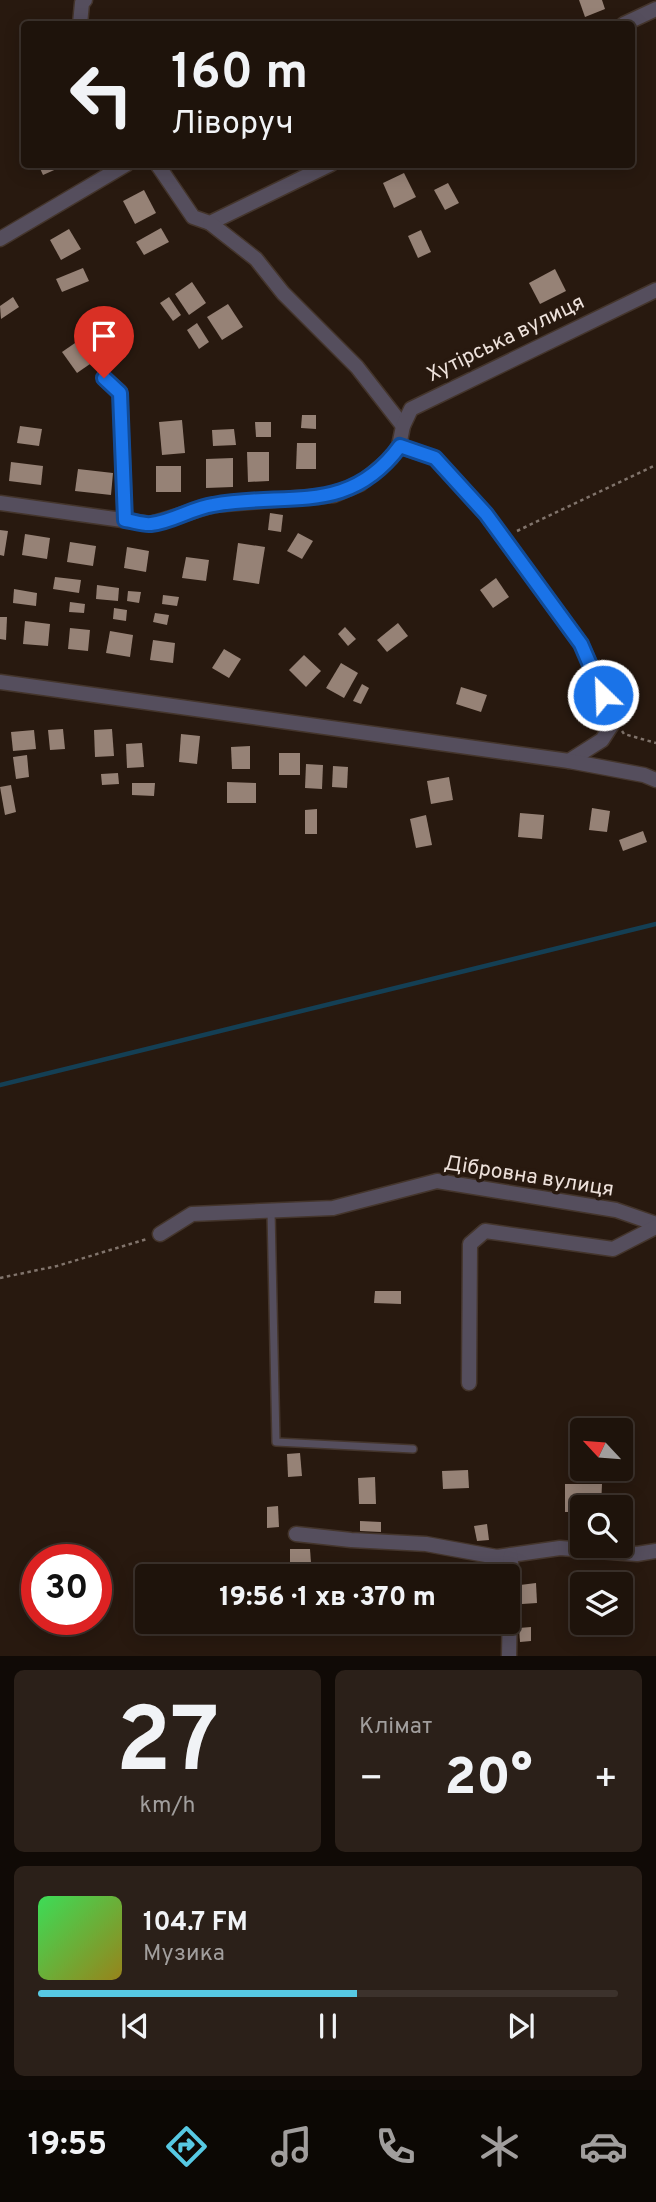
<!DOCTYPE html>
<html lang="uk">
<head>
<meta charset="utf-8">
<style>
  body { margin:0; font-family:Overpass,sans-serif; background:#2b2019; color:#f1f3f6; height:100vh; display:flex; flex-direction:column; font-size:26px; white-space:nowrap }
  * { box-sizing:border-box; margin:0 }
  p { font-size:23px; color:#a19e9d }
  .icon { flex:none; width:38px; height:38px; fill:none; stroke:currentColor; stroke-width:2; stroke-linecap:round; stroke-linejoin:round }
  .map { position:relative; height:1656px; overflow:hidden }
  .sheet { display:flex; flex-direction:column; gap:14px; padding:14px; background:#100a06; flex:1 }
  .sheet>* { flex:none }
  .guide { position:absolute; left:21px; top:21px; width:614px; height:147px; border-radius:7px; box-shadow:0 4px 18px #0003,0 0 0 2px #3c322c; background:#1e130b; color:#f1f3f6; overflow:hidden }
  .needle { width:46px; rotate:296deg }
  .fabs { position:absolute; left:570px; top:1418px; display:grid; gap:14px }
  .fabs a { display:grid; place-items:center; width:63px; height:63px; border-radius:7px; background:#1e130b; box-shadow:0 4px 18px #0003,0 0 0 2px #3c322c; font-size:35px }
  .speed { position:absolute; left:21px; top:1544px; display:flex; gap:14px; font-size:35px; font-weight:700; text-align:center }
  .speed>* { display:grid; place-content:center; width:91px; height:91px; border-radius:50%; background:#1e130b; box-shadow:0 4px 18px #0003,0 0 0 2px #3c322c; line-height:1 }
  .speed .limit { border:10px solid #d22; background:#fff; color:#111 }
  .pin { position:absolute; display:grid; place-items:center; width:60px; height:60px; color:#fff; margin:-72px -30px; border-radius:50% 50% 50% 0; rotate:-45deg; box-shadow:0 0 7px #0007 }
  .pin .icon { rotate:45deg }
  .me { position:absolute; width:77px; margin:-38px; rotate:336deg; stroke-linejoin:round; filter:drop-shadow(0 0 5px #0008) }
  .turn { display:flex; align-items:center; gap:24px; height:147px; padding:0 35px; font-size:32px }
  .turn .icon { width:91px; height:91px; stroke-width:2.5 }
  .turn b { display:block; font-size:49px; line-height:60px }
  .big { font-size:52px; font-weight:800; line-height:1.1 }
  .sheet .widget { flex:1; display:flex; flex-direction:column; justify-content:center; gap:10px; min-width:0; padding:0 24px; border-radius:10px; background:#2b2019 }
  .sheet .dial { align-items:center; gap:0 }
  .dial b { font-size:91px; line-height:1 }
  .song { display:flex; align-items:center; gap:21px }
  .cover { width:84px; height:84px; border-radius:10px; background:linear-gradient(135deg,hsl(130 70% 55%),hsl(50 70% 35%)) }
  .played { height:7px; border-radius:4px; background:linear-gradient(90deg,#57c9e3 55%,#3c322c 55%) }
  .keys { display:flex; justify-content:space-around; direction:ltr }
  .heat { display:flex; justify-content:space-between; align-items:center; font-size:38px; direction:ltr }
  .sheet .tiles { flex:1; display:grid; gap:14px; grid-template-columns:1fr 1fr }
  .widget:last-child { grid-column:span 2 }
  .trip { position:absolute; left:135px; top:1564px; width:385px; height:70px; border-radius:7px; background:#1e130b; box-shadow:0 4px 18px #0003,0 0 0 2px #3c322c; font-weight:800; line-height:70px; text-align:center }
  .tab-bar { display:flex; height:112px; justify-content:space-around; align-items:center; background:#0c0804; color:#a19e9d }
  .tab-bar .icon { width:49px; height:49px }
  .tab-bar .current { color:#57c9e3 }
  .tab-bar b { font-size:32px; color:#f1f3f6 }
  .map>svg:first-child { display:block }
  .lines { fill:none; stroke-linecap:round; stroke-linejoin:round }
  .stream { stroke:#143f54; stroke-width:4.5 }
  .building { fill:#968276 }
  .lane-casing { stroke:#44352c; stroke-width:10 }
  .street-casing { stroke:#44352c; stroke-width:17 }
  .path { stroke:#81746c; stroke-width:2.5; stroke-dasharray:3.5 3.5; stroke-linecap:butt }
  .lane { stroke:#554e5d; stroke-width:7 }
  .street { stroke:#554e5d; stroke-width:14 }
  .route-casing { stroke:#114b97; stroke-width:18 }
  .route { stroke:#1a73e8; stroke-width:12 }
  .labels { text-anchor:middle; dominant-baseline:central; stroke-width:7; stroke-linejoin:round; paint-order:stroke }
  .street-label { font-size:21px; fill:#ede1db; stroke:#28190f }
</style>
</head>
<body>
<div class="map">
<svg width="656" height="1656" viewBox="0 0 656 1656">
  <rect width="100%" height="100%" fill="#28190f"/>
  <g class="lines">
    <path class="stream" d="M0,1085L656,924"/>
  </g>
  <g class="building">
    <path d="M579,0H602L605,9L585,17Z"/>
    <path d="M38,164H60L61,167L43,175Z"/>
    <path d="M404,173L416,197L394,208L383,183Z"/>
    <path d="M448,183L459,203L445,210L434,190Z"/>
    <path d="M144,190L156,213L135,224L123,201Z"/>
    <path d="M161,228L169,242L144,255L136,242Z"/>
    <path d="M69,229L81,249L61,260L50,240Z"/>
    <path d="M421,230L431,252L418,258L408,236Z"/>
    <path d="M83,268L89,281L62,292L56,279Z"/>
    <path d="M555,269L566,291L540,304L529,283Z"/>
    <path d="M192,282L206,303L189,315L175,294Z"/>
    <path d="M13,297L19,307L1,319L0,306Z"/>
    <path d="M169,297L181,315L173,321L160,303Z"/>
    <path d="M228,304L243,327L222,340L207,317Z"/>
    <path d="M197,323L209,342L199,349L187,330Z"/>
    <path d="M112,333L126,356L104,370L89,347Z"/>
    <path d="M75,343L90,364L77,373L62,352Z"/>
    <path d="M302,415H316V429L301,428Z"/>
    <path d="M182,420L185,453L162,455L159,422Z"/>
    <path d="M255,422H271V437H256Z"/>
    <path d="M20,426L42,429L39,446L17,443Z"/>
    <path d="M234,429L236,445L213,446L212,430Z"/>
    <path d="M297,443H316V469H296Z"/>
    <path d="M247,452H269V481L248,482Z"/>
    <path d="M233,458V487L206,488V459Z"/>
    <path d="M11,462L43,466L41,485L9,481Z"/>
    <rect x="156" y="466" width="25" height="26"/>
    <path d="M78,469L113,473L111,495L75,491Z"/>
    <path d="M270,513L283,515L281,532L268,530Z"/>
    <path d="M0,530L8,531L4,556L0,555Z"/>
    <path d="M298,533L313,541L302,559L287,551Z"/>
    <path d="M25,534L50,538L47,559L22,555Z"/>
    <path d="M70,542L96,546L93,566L67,562Z"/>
    <path d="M238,543L265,547L259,584L233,580Z"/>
    <path d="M127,547L149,551L146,572L124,568Z"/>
    <path d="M186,557L209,560L206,581L182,578Z"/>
    <path d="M55,577L81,580L79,593L53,589Z"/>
    <path d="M496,578L509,597L493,608L480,590Z"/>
    <path d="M97,585L119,588L118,601L96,599Z"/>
    <path d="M14,589L37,593L36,606L13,603Z"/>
    <path d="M128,591L141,592L139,603L127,601Z"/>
    <path d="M163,595L179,597L177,606L162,604Z"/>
    <path d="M70,602L85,604L84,613L69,612Z"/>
    <path d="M114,608L127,610L126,621L113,619Z"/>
    <path d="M155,613L169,615L167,625L153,622Z"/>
    <path d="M0,617H7L6,640L0,639Z"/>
    <path d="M25,621L50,624L48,646L23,644Z"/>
    <path d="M398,623L408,636L387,652L377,640Z"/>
    <path d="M345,627L356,639L348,646L338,634Z"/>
    <path d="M70,628L90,630L88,651L68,649Z"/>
    <path d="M110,631L133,635L130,657L106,653Z"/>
    <path d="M153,640L175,643L173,663L150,660Z"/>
    <path d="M224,649L241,659L229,678L212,668Z"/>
    <path d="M304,655L321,671L306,687L289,670Z"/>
    <path d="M341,663L358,673L344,698L326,688Z"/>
    <path d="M362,684L369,688L361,704L353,701Z"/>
    <path d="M461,687L487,695L481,712L456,704Z"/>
    <path d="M63,729L65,749L50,750L48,730Z"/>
    <path d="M112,729L114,756L95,757L94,730Z"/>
    <path d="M34,730L36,749L13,751L11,732Z"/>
    <path d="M181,734L200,736L197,764L179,762Z"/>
    <path d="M142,743L144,767L127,768L126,744Z"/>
    <path d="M250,746V769H232L231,747Z"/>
    <rect x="279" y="753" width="21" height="22"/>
    <path d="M27,755L29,777L16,779L13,757Z"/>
    <path d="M306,764L323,765L322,789L305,788Z"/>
    <path d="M333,766L348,767L347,788L332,787Z"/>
    <path d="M118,773L119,784L102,785L101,774Z"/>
    <path d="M449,777L453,800L431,804L427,781Z"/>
    <path d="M227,782L256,783V803H227Z"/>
    <path d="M132,783H155L154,796L132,795Z"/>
    <path d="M11,785L16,812L5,815L0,787Z"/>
    <path d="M592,808L610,811L607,832L589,830Z"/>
    <path d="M317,809V834H305V810Z"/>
    <path d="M520,813L544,815L542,839L518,837Z"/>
    <path d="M426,815L432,845L416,848L410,819Z"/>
    <path d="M643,831L647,842L623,851L619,840Z"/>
    <path d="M375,1291H401V1304L374,1303Z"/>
    <path d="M300,1453L302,1476L288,1477L287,1454Z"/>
    <path d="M468,1470L469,1488L443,1489L442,1471Z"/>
    <path d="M375,1477L376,1504H359L358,1478Z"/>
    <path d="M565,1484H602L601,1507H583V1512H565Z"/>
    <path d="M278,1506L279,1527L267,1528V1507Z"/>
    <path d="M360,1521L381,1522V1532L360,1531Z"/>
    <path d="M487,1524L489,1540L477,1541L474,1526Z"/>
    <path d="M290,1549H310L311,1563H290Z"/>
    <path d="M536,1583L537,1603L522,1604L520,1585Z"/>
    <path d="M531,1627V1641L520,1642L519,1628Z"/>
  </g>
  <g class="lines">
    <g class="lane-casing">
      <path id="lane" d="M271,1211L276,1442L413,1449"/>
    </g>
    <g class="street-casing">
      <g id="street">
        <path d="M80,24L82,3L85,0"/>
        <path d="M624,24L656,9"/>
        <path d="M157,164L193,217L210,223L331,164"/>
        <path d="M210,223L256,259L283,293L357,367L403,426"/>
        <path d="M0,239L127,164"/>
        <path d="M104,378L120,392L125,520"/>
        <path d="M399,446L403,426L411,409L656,290"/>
        <path d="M0,503L151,524L213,505L334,495L360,484L391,458L399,446L435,458L486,514L581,644L615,720L602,740L569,761"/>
        <path d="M0,682L569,761L644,775L656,780"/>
        <path d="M160,1234L192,1214L333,1208L437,1181L616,1210L656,1224"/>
        <path d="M469,1383L470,1244L485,1231L613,1249L656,1227"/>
        <path d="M296,1534L351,1540L426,1544L497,1557L560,1548L637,1554L656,1551"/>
        <path d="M509,1656L511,1555"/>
      </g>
    </g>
    <g class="path">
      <path d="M517,531L656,465"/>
      <path d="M622,731L624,734L656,743"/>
      <path d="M0,1278L57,1266L147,1239"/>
    </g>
    <use href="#lane" class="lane"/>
    <use href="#street" class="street"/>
  </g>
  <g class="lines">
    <g class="route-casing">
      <path id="route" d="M104,378L120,393L125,520C133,521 143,525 151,524C172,522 192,508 213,505C286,491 348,517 400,446L435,458L486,514L581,644L603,695"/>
    </g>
    <use href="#route" class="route"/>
  </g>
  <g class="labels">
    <g class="street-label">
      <text transform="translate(506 339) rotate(-26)">Хутірська вулиця</text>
      <text transform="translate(529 1177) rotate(9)">Дібровна вулиця</text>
    </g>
  </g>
</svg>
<div class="fabs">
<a><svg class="needle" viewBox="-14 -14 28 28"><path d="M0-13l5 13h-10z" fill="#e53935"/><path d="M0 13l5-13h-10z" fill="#a19e9d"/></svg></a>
<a><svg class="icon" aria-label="search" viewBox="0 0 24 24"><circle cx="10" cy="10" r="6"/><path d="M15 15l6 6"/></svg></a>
<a><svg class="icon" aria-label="layers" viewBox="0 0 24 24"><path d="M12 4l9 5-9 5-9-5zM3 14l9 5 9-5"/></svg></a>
</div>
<div class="speed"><div class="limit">30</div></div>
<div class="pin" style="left:104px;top:378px;background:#d93025"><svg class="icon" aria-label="arrive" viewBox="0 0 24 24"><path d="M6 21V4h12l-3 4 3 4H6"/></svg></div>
<svg class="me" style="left:603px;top:695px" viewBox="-20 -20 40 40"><circle r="17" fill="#1a73e8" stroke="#fff" stroke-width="3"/><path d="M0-11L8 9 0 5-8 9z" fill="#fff"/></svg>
<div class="trip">19:56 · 1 хв · 370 m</div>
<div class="guide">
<div class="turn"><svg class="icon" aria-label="left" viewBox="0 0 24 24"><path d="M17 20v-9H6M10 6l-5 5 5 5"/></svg><div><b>160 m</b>Ліворуч</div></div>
</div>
</div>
<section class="sheet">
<div class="tiles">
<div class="widget dial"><b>27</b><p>km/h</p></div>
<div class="widget"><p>Клімат</p>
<div class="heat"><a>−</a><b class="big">20°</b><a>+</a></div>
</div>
<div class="widget">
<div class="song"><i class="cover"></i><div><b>104.7 FM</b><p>Музика</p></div></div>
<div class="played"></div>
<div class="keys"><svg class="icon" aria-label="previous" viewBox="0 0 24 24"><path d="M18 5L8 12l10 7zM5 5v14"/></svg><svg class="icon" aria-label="pause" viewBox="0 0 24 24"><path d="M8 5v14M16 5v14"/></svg><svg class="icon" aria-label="next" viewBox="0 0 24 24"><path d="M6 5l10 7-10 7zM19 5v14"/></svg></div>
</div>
</div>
</section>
<nav class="tab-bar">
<b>19:55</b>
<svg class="icon current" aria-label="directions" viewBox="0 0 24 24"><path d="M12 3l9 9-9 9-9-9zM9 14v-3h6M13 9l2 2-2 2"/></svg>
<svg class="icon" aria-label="music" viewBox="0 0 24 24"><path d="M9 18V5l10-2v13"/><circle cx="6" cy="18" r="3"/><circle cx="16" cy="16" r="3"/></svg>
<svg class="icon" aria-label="phone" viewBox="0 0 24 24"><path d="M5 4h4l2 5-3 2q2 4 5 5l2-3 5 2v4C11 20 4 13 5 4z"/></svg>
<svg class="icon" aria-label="climate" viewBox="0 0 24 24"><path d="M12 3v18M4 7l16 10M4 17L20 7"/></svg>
<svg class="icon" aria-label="car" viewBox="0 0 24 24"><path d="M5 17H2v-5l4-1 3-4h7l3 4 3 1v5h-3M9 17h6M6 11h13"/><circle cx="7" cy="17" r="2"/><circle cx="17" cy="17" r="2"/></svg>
</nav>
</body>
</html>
